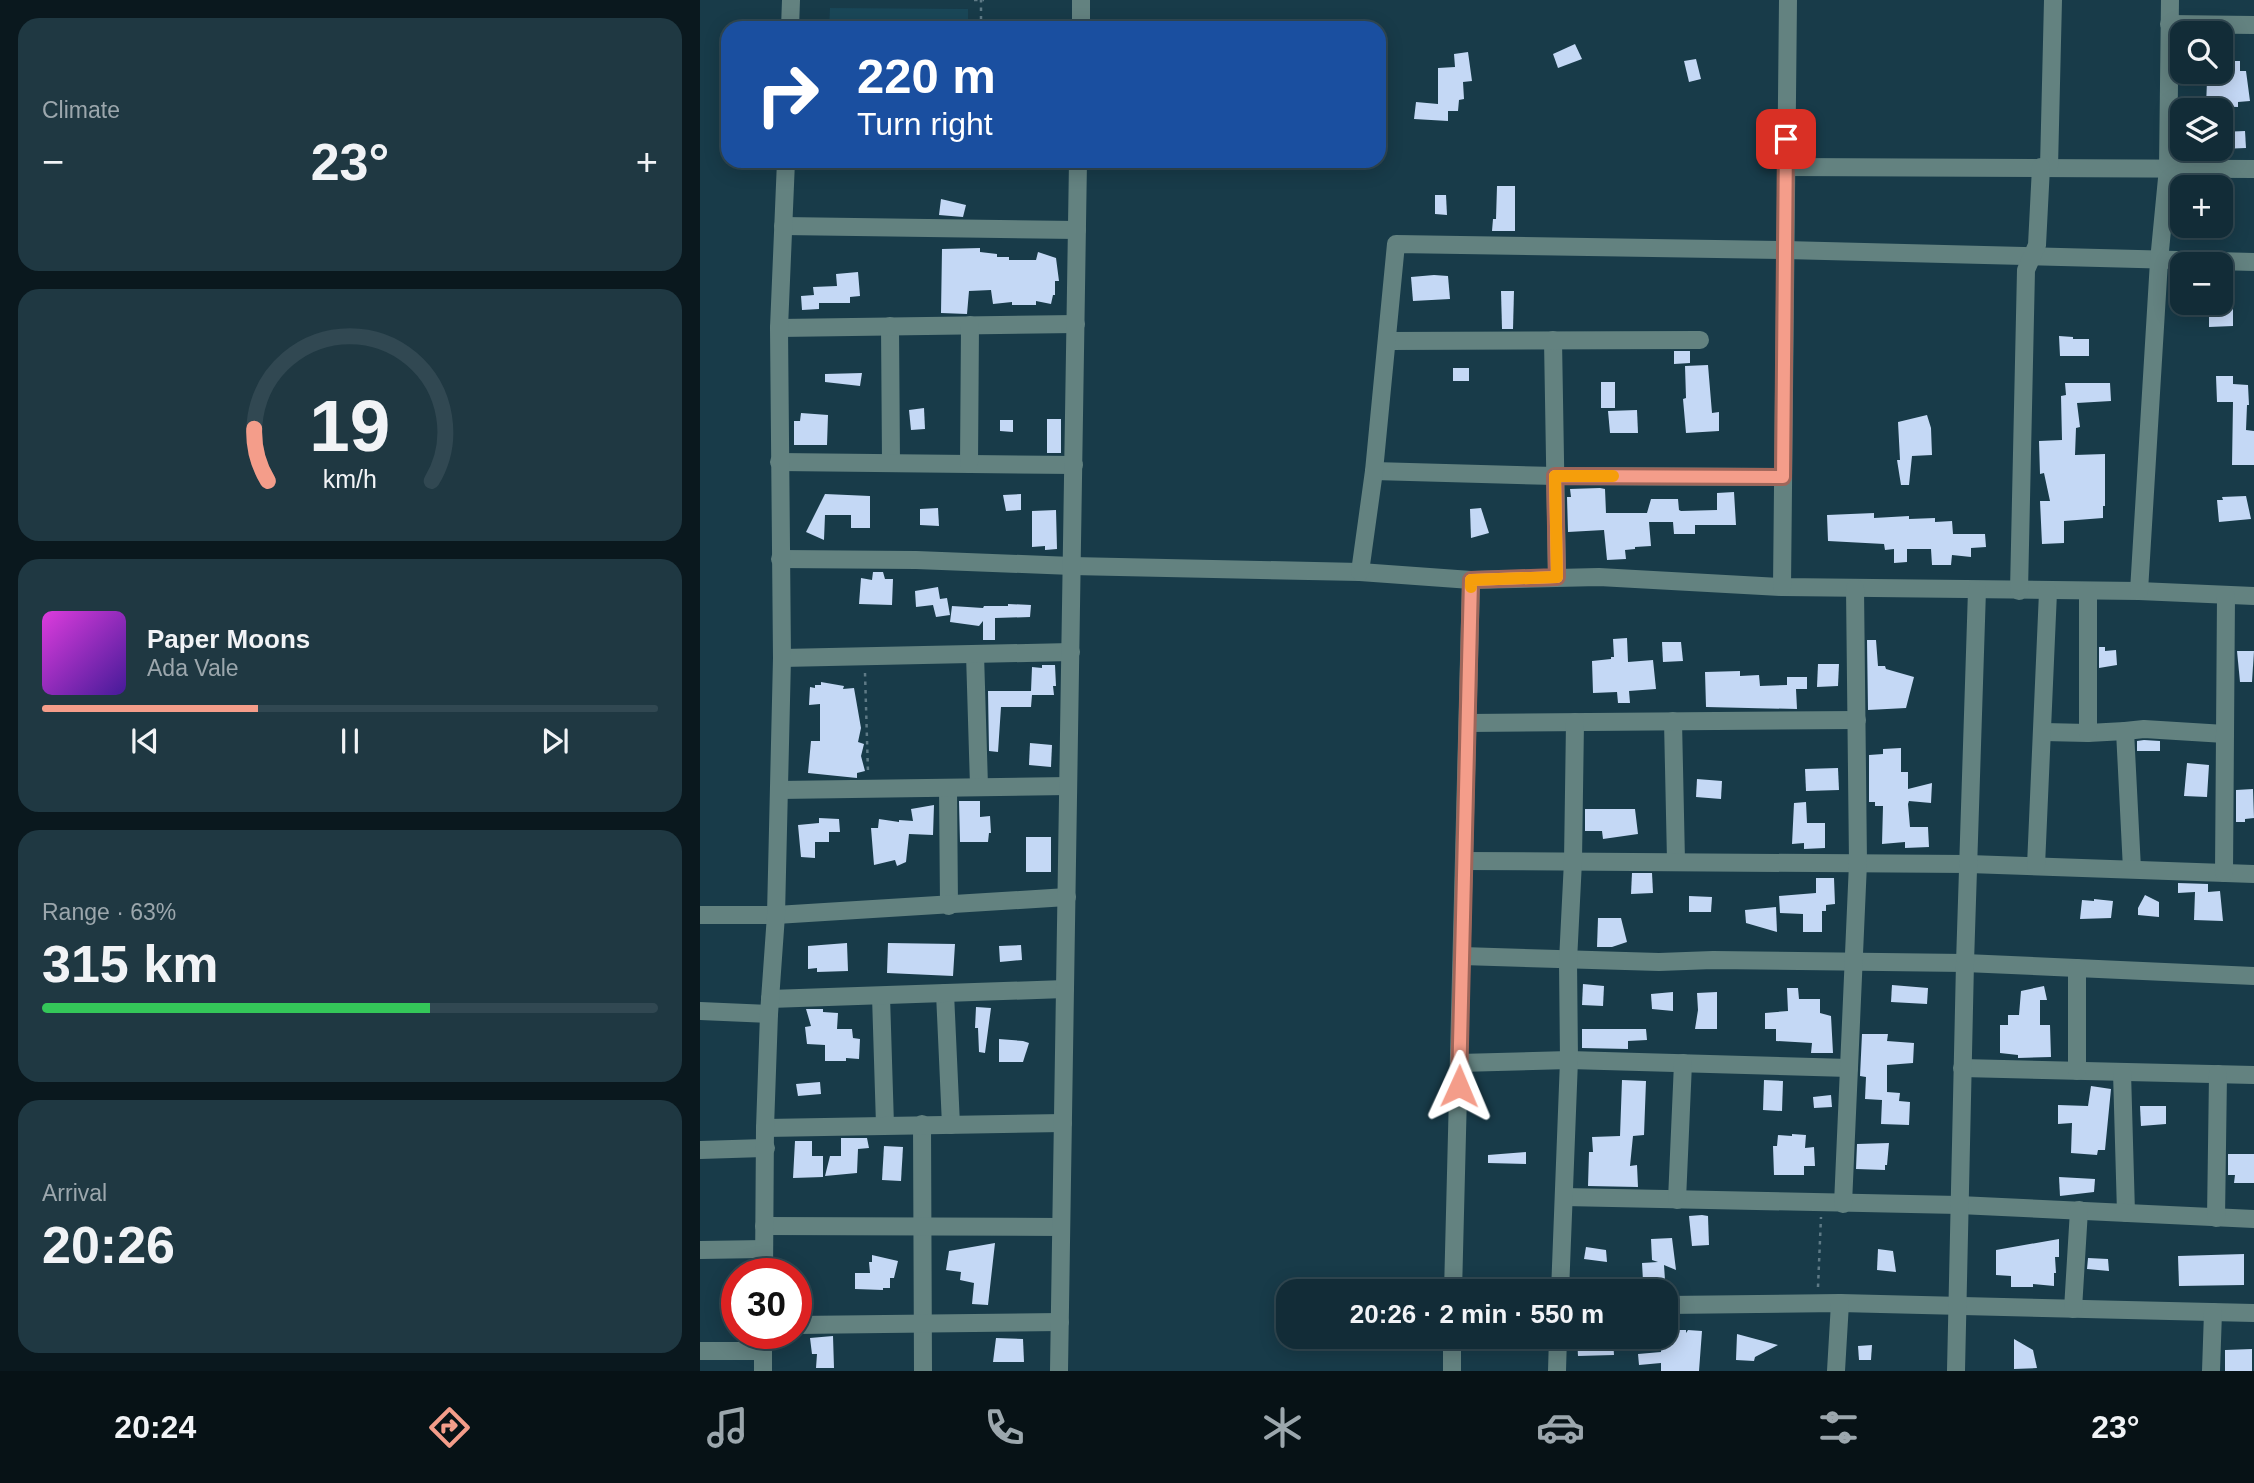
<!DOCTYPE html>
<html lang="en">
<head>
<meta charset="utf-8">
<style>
  body { margin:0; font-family:Arial,sans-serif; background:#1f3842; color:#f1f3f6; height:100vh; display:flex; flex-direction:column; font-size:26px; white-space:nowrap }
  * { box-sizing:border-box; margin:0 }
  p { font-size:23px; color:#9ca7ad }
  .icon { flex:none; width:38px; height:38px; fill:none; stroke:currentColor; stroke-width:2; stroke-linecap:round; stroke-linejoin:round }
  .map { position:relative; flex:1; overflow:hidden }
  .sheet { display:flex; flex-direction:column; gap:18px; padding:18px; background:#0a181e; width:700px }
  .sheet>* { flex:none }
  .guide { position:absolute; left:21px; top:21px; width:665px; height:147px; border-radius:21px; box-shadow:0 4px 18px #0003,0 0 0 2px #314852; background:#1a4fa0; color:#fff; overflow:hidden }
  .tools { position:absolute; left:1470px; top:21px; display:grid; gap:14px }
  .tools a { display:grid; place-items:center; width:63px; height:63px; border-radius:14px; background:#122c37; box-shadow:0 4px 18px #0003,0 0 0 2px #314852; font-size:35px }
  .speed { position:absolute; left:21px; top:1258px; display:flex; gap:14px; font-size:35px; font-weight:700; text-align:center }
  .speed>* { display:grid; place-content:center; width:91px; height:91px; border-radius:50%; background:#122c37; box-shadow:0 4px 18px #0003,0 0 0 2px #314852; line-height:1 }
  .speed .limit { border:10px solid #d22; background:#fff; color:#111 }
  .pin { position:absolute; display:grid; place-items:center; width:60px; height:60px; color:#fff; margin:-30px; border-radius:14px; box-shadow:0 4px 10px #0006 }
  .me { position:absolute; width:77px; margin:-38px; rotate:1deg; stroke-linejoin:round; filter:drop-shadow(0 0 5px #0008) }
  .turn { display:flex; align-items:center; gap:24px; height:147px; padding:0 21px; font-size:32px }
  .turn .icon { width:91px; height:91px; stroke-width:2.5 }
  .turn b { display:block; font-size:49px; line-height:60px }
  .big { font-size:52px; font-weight:700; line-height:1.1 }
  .sheet .card { flex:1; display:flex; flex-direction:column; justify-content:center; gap:10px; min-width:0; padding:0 24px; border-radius:21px; background:#1f3842 }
  .sheet .dial { align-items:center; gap:0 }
  .dial svg { height:182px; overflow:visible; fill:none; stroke:#314852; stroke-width:7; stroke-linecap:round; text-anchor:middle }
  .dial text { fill:#f1f3f6; stroke:none }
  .song { display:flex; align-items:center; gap:21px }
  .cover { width:84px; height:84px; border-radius:10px; background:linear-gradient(135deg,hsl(300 70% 55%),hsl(260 70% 35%)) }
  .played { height:7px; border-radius:4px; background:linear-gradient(90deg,#f49d8a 35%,#314852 35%) }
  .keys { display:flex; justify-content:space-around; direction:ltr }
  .heat { display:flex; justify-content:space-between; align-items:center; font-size:38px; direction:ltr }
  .charge { height:10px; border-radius:5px; background:linear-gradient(90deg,#34c759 63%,#314852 0) }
  .trip { position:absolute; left:576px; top:1279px; width:402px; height:70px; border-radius:21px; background:#122c37; box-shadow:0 4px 18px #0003,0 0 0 2px #314852; font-weight:700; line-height:70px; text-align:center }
  .dock { display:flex; height:112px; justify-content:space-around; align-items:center; background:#071216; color:#9ca7ad }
  .dock .icon { width:49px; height:49px }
  .dock .selected { color:#f49d8a }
  .dock b { font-size:32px; color:#f1f3f6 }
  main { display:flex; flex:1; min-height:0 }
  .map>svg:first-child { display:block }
  .built { fill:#1a4758 }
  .building { fill:#c4d8f5 }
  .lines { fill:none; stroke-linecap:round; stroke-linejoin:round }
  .path { stroke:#5e7a86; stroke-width:2.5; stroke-dasharray:3.5 5; stroke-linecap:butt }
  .minor { stroke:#638280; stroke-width:18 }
  .route-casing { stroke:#9f665a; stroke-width:18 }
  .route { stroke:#f49d8a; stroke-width:12 }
  .slow { stroke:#f59e0b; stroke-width:12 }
</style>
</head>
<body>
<main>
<section class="sheet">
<div class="card"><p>Climate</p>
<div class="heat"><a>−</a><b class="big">23°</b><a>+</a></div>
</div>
<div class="card dial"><svg viewBox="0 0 100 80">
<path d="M14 69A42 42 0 1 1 86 69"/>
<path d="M14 69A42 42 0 0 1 8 46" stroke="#f49d8a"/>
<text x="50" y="56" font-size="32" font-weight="700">19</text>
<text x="50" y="72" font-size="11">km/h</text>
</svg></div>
<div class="card">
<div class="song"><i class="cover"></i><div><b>Paper Moons</b><p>Ada Vale</p></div></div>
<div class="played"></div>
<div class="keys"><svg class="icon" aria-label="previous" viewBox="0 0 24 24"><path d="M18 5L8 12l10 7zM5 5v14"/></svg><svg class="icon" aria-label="pause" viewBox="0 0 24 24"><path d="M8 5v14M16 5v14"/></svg><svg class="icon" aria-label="next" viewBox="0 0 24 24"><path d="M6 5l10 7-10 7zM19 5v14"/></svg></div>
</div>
<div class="card"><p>Range · 63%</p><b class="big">315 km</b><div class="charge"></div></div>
<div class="card"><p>Arrival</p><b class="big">20:26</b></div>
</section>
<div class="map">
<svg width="1554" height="1371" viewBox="0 0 1554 1371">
  <rect width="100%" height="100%" fill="#183b49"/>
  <path class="built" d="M130,8L268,9V28H129Z"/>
  <g class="building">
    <path d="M875,44L882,59L858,68L853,54Z"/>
    <path d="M768,52L772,81L763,82L764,99L759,100L758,111H748V121L714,119L716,102L738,104V68L755,67L754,54Z"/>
    <path d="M996,59L1001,79L989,82L984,61Z"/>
    <path d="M1522,61H1540V71H1546L1550,101L1538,102V107L1506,106L1507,81H1522Z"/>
    <path d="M1545,131L1546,148L1521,149V132Z"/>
    <path d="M797,186H815V231H792L793,219H796Z"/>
    <path d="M735,195H746L747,215L735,214Z"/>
    <path d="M241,199L266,205L263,217L239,215Z"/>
    <path d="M280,248V252L297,254V257H309V260H336L338,252L356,258L359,281H355V295H353L351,304L336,301V305H312V302L293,304L291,290L269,291L267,314L241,313L242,249Z"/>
    <path d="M158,272L160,296L150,297V303H119V309L102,310L101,296L114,295L113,287L137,286L136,274Z"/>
    <path d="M734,275L748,276L750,299L713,301L711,277Z"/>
    <path d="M801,291H814L813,329H802Z"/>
    <path d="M1533,308V326L1509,327V309Z"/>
    <path d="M1359,336L1373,337V339H1389V356H1360Z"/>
    <path d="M974,351H990V363L974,364Z"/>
    <path d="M1008,365L1012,413L1019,412V431L986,433L983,399L986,398L985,366Z"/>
    <rect x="753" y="368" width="16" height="13"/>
    <path d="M162,373L160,386L125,382V374Z"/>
    <path d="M1516,376H1533V384L1548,385L1549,405H1547L1546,430L1554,431V465H1532L1533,402H1517Z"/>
    <rect x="901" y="382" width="14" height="26"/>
    <path d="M1365,383H1410L1411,401L1377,403L1380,427L1376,428L1375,455L1405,454V506H1403V518L1364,521V543L1342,544L1340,501H1350L1344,473L1340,474L1339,441L1362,440L1361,396L1366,395Z"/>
    <path d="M224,408L225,429L211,430L209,410Z"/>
    <path d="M937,410L938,433H910L908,411Z"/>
    <path d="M101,413L128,415L127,445H94V421H100Z"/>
    <path d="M1227,415L1231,428L1232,455L1212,456L1209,485H1201L1197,460H1200L1198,422Z"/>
    <rect x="347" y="419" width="14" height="34"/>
    <path d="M300,420H313V432L300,431Z"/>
    <path d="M900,488L905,489L906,513H947L951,499H978L979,510L981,511L1017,510V493L1034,492L1036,525H995V534H974L973,522H949L951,546L935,547V549L925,550L926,559L907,560L904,530L868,532L867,497H871L870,489Z"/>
    <path d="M125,494L170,496V528H151V515H125L124,540L106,532Z"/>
    <path d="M321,494V510L306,511L303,495Z"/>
    <path d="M1546,496L1551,519L1519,522L1517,500H1523L1522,497Z"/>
    <path d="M238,508L239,526L220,525V509Z"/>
    <path d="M781,508L789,533L771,538L770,509Z"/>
    <path d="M356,510L357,549L345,550V546L332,547V511Z"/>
    <path d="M1174,513V518L1209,516V519L1235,518V522L1252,521L1253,534H1285L1286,547L1271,548V557L1252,555L1251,565H1232L1231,549H1207V562L1194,563V549L1185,550L1184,544L1128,541L1127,515Z"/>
    <path d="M173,572H183L185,579H193L192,605L159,604L161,578L172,580Z"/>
    <path d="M238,587L240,599L247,598L250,615L236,617L233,605L216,607L215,591Z"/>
    <path d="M308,604L331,605L330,617L295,618V640H283V621L279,626L250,622L252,606L283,608L284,606H308Z"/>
    <path d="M927,638L928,662L953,660L956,689L929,691L930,703H918L917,692L893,693L892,661L911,659V657H914L913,639Z"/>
    <path d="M1167,640H1176L1178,666H1185L1186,669L1214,677L1206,708L1168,710Z"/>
    <path d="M962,642H981L983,661L963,662Z"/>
    <path d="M1399,647H1405V651L1416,650L1417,665L1399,668Z"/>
    <path d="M1537,651H1554L1552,682H1540Z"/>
    <path d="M1118,664H1139L1138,686L1117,687Z"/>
    <path d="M342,665H355L356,686H353L354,695H332L331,707H301L298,752L289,751L288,691H331L332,667L342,668Z"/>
    <path d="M1040,671V676L1059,675L1060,686L1087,685V677H1107V689H1096L1097,709L1006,707L1005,672Z"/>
    <path d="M121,682L144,686L143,689L154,688L161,728L158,742L164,744L161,756L165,771L157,773V778L108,773L111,741H120V704L109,705L110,687L115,688V685H121Z"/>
    <path d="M1444,740L1460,741V751H1437V741Z"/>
    <path d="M330,743L352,745L351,767L329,765Z"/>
    <path d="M1201,748V772H1208V789L1232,783L1231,803L1209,801L1208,804L1210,827H1228L1229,847L1205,848V842L1182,844L1183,806H1175V802H1169V755L1183,754V749Z"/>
    <path d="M1487,763L1509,765L1507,797L1484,796Z"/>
    <path d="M1138,768L1139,790L1106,791L1105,769Z"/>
    <path d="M997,779L1022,781L1021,799L996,797Z"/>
    <path d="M1553,789L1554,818L1545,819V822H1536V790Z"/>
    <path d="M259,801H280V817L290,816L291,833H289L288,842H260Z"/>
    <path d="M1106,802L1107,823H1125V848L1104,849V843L1092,844L1094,803Z"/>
    <path d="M234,805L233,835L209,834L206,862L197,866L195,860L174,865L171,828H178L179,819L199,822V820L213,821L211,809Z"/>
    <path d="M885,809H935L938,834L903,839L902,831H885Z"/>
    <path d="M119,818L139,819L140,832H129V842H115V858L101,857L98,825L119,823Z"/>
    <rect x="326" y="837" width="25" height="35"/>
    <path d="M932,873H952L953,893L931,894Z"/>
    <path d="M1116,878H1134L1135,904L1126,905V911H1122V932H1103V914L1080,913L1079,896L1116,893Z"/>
    <path d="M1478,883L1508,884V892L1520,891L1523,921L1494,920L1495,892L1478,893Z"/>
    <path d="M1445,895L1459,902V917L1438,915V908Z"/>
    <path d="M989,896L1012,897L1011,912H989Z"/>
    <path d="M1394,899L1413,901L1411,918L1380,919L1382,900L1394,901Z"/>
    <path d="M1076,907L1077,932L1046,923L1045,910Z"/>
    <path d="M898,918H921L927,942L912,947H897Z"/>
    <path d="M147,943L148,971L117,972V968L108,969V946Z"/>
    <path d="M188,943L255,944L253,976L187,973Z"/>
    <path d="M321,945L322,960L300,962L299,946Z"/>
    <path d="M883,984L904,986L903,1006L882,1005Z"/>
    <path d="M1192,985L1228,988L1227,1004L1191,1002Z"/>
    <path d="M1344,986L1347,1000H1340V1025H1350L1351,1057L1318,1058V1055L1300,1053V1025H1308V1015H1319L1321,991Z"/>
    <path d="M1087,988H1098L1099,999H1120V1013L1131,1016L1133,1053H1111L1112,1043L1076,1041V1029H1065V1013L1088,1011Z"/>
    <path d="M973,992V1011L952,1009L951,994Z"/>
    <path d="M1017,992V1029H995L998,1010L997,993Z"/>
    <path d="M276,1007L291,1008L285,1053L279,1052L278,1028H275Z"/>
    <path d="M106,1009H123V1012L138,1013L137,1029H152L153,1038L160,1039L159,1059L146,1058V1061H125V1045L107,1044L105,1027L111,1026Z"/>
    <path d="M882,1029H946L947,1040L928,1041V1049L882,1048Z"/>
    <path d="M1162,1034H1188L1187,1041L1214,1043L1213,1063L1187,1065V1092L1200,1093L1199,1101L1210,1102L1209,1125L1181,1124L1182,1100L1165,1099L1166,1077L1160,1076Z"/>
    <path d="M299,1039L323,1041L329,1043L323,1062H299Z"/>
    <path d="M922,1080L946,1081L944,1135L933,1136L930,1166L937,1165L938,1187L888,1186L889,1152H893L892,1137L920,1136Z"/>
    <path d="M1064,1080L1083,1081L1082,1111L1063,1110Z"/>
    <path d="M120,1082L121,1094L98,1096L96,1084Z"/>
    <path d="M1391,1086L1411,1089L1405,1150H1398L1397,1155L1371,1153L1372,1123L1358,1124V1105L1388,1106Z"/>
    <path d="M1131,1095L1132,1107L1114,1108L1113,1097Z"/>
    <path d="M1440,1106H1466V1124L1441,1126Z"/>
    <path d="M1092,1134L1106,1135L1105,1148L1114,1147L1115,1166H1104V1175H1074L1073,1146H1077L1078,1135L1092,1136Z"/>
    <path d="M141,1138H167L169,1148L158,1149L157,1173L125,1176L130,1156H141Z"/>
    <path d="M95,1141H112V1156H123V1177L93,1178Z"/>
    <path d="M1189,1143L1187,1165H1185V1170L1156,1169L1157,1144Z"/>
    <path d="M184,1146L203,1147L201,1181L182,1180Z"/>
    <path d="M826,1152V1164L788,1163V1155Z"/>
    <path d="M1528,1154H1554V1183H1534L1535,1175H1528Z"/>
    <path d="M1359,1177L1395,1179L1394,1192L1360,1196Z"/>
    <path d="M1002,1215L1008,1216L1009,1245L992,1246L989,1216Z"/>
    <path d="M972,1238L976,1270L964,1265L965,1280L943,1281L942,1263L958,1262L952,1260L951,1239Z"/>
    <path d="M1359,1239V1257H1355L1356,1273H1354V1286L1333,1284V1287H1311V1276L1296,1275V1250Z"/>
    <path d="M295,1243L288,1305L272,1304L274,1283L260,1280L261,1272L246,1270L249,1251Z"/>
    <path d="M886,1247L906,1250L907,1262L884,1259Z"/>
    <path d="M1178,1249L1193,1251L1196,1272L1177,1270Z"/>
    <path d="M1544,1254V1285L1479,1286L1478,1256Z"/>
    <path d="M172,1255L198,1261L194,1278H190V1288H183V1290L155,1289V1273H170L169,1262H172Z"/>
    <path d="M1388,1258L1408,1259L1409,1271L1387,1269Z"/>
    <path d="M966,1330H986V1333L988,1330L1002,1331L999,1371H961V1363L939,1365L938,1354L961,1352V1337H966Z"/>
    <path d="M1037,1334L1078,1345L1055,1357L1054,1361L1036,1360Z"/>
    <path d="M133,1336L134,1368H116L117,1354H112L110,1338Z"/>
    <path d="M877,1337H913L914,1355L878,1356Z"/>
    <path d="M296,1338L323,1339L324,1362H293Z"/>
    <path d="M1314,1339L1333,1350L1337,1368L1314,1369Z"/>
    <path d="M1172,1345L1171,1360H1159L1158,1346Z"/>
    <path d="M1552,1349V1371H1525V1350Z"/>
  </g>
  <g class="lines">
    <g class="path">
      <path d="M274,0H284"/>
      <path d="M281,28V0"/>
      <path d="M165,673L168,772"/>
      <path d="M1118,1287L1121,1217"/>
    </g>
    <g class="minor">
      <path d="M1469,24L1554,25"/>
      <path d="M90,28L91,0"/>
      <path d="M381,28V0"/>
      <path d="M1086,167L1554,169"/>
      <path d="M1349,167L1353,0"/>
      <path d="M83,226L377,230"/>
      <path d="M190,326L191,463"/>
      <path d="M79,328L376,324"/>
      <path d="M853,340L857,577"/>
      <path d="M688,341L1000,340"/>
      <path d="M79,462L374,465"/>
      <path d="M269,464L270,325"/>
      <path d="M674,471L855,476L1083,477"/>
      <path d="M80,559L216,560L372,566L660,572L771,580L899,577L1082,587L1439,591L1554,596"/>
      <path d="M660,572L674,471L696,244L1085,250L1554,262"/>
      <path d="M1082,587L1088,0"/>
      <path d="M1319,591L1326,270L1337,245L1341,167"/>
      <path d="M1439,591L1459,261L1468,168L1470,0"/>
      <path d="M275,654L279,786"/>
      <path d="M82,658L371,652"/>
      <path d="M973,721L976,861"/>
      <path d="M768,723L1157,720"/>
      <path d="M1425,731L1444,729L1525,734"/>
      <path d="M1344,732L1388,733L1425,731L1432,869"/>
      <path d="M1388,733V591"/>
      <path d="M248,788L249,906"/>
      <path d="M79,790L368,786"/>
      <path d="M764,861L1269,864L1554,874"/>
      <path d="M1336,866L1348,592"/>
      <path d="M1524,873L1526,596"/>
      <path d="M0,915H76L367,897"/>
      <path d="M762,956L959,962L1013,960L1265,963L1554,976"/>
      <path d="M245,993L251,1125"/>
      <path d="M181,996L185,1125"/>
      <path d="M70,999L365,989"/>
      <path d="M0,1011L69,1014"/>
      <path d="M759,1063L869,1060L1149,1068"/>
      <path d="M1262,1068L1554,1075"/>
      <path d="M1377,1071V968"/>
      <path d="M1422,1072L1426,1213"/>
      <path d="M222,1124L223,1371"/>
      <path d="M65,1128L363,1123"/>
      <path d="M0,1150L66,1148"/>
      <path d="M864,1197L1259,1205L1554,1219"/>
      <path d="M977,1200L983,1063"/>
      <path d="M1143,1204L1158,863L1155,588"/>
      <path d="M1516,1218L1518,1074"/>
      <path d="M64,1226L361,1227"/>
      <path d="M0,1250L64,1249"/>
      <path d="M64,1274L65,1128L69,1014L76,915L82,658L79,328L86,161"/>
      <path d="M753,1292L771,580"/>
      <path d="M860,1292L869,1060L868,961L873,861L875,722"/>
      <path d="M966,1305L1140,1303L1554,1313"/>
      <path d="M1373,1309L1379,1210"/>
      <path d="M96,1325L360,1322"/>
      <path d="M0,1351H63"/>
      <path d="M63,1371V1334"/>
      <path d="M359,1371L378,161"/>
      <path d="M752,1371V1337"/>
      <path d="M857,1371L858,1337"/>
      <path d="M1136,1371L1140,1303"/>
      <path d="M1256,1371L1265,963L1277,590"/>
      <path d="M1511,1371L1513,1312"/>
    </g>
  </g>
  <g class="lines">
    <g class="route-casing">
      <path id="route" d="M759,1086L771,580L857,577L855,476L1083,477L1086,139"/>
    </g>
    <use href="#route" class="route"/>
    <path class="slow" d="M771,587V580L857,577L855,476H913"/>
  </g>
</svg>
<div class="tools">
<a><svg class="icon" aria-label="search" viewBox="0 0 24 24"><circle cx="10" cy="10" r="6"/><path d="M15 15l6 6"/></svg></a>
<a><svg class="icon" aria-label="layers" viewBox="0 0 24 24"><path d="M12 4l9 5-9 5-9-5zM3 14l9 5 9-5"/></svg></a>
<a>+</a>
<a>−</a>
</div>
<div class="speed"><div class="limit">30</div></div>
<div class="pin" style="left:1086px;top:139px;background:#d93025"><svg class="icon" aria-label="arrive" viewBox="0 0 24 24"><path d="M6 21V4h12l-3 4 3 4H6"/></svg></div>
<svg class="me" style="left:759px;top:1086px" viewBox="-20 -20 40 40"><path d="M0-17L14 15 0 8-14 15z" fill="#f49d8a" stroke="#fff" stroke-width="4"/></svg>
<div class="trip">20:26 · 2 min · 550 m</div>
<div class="guide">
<div class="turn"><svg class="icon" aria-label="right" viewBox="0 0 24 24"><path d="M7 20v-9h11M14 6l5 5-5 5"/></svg><div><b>220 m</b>Turn right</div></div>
</div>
</div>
</main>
<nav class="dock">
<b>20:24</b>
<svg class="icon selected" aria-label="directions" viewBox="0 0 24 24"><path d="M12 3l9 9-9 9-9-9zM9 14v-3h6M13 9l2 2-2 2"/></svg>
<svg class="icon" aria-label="music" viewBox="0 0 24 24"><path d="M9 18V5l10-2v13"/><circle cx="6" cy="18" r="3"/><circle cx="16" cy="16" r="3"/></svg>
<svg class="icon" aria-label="phone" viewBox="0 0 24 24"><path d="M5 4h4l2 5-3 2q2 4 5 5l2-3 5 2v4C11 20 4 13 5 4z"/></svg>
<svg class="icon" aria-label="climate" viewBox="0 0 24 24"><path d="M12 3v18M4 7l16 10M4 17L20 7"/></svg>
<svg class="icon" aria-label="car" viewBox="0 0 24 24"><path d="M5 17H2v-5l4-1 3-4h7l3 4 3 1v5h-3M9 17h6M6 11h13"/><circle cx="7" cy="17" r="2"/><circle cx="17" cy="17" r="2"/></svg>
<svg class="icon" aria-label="filters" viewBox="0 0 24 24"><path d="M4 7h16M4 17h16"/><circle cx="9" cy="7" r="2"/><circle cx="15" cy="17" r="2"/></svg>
<b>23°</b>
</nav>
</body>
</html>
